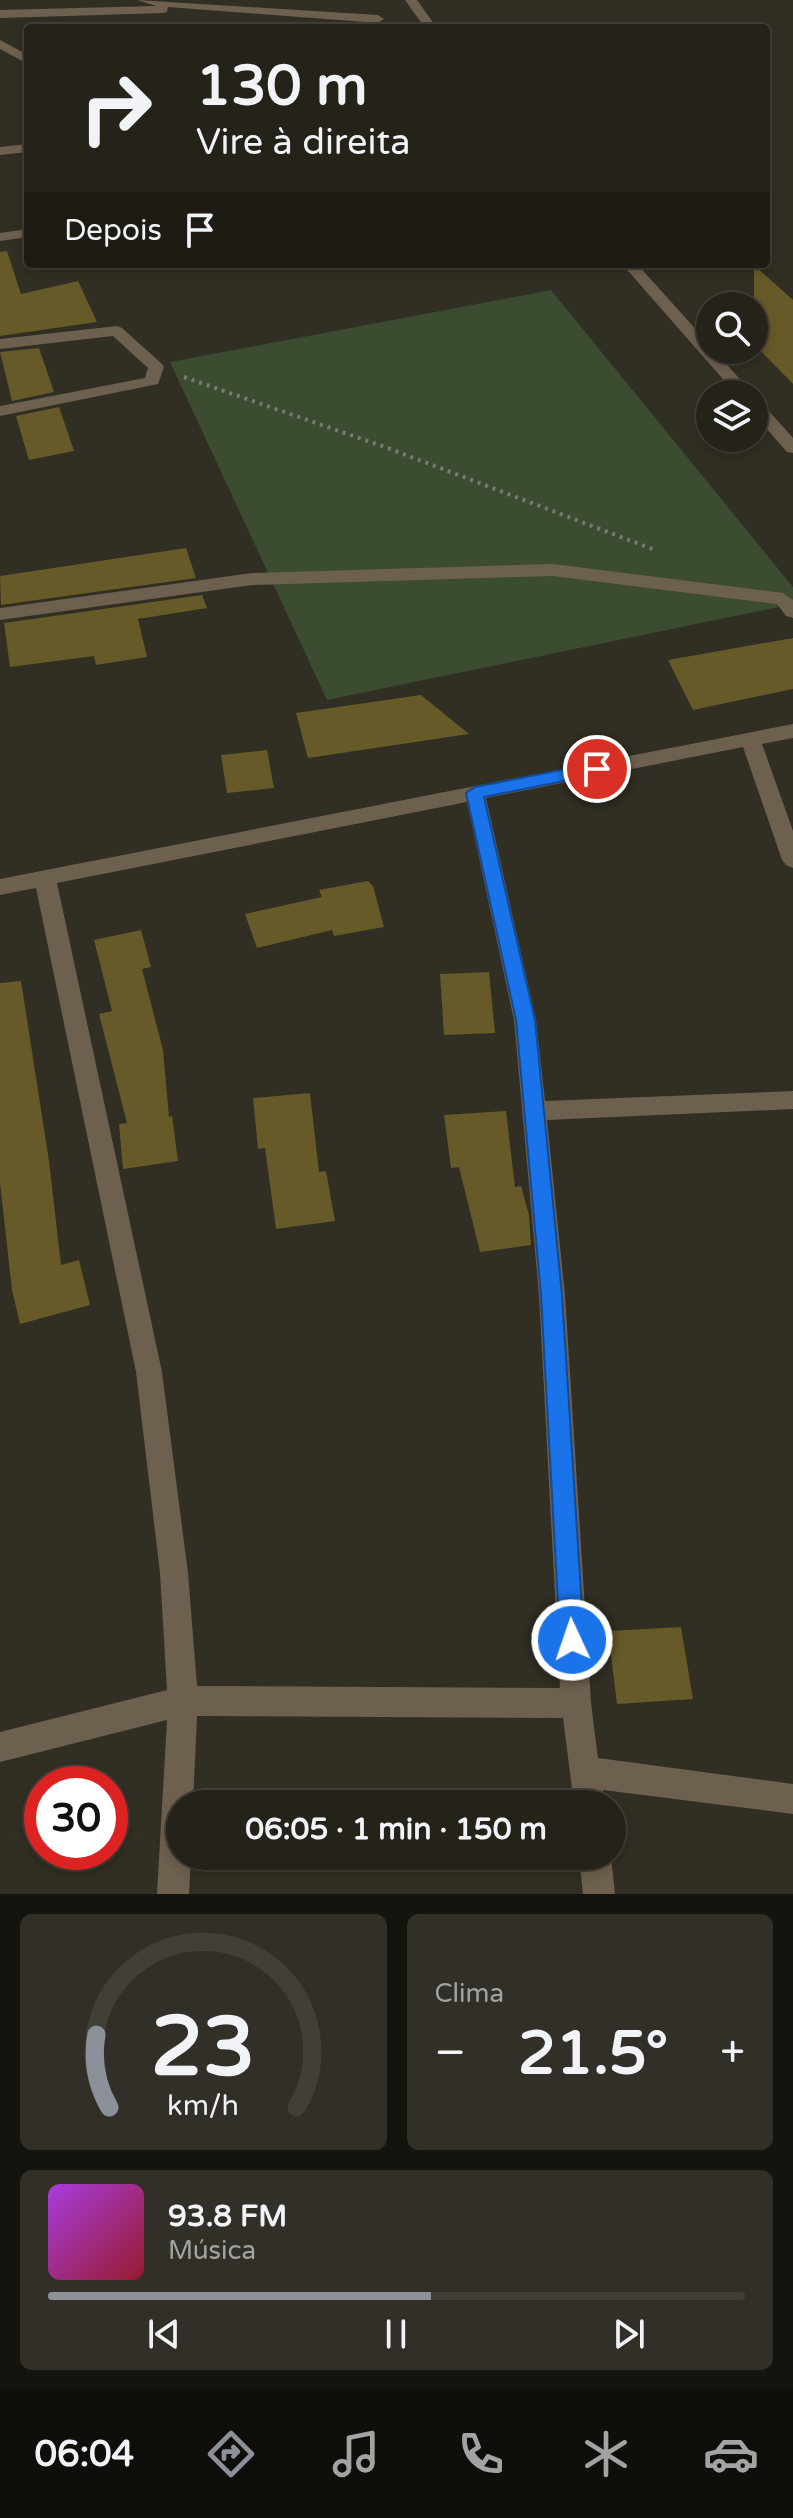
<!DOCTYPE html>
<html lang="pt">
<head>
<meta charset="utf-8">
<style>
  body { margin:0; font-family:"Varela Round",sans-serif; background:#312f27; color:#f1f3f6; height:100vh; display:flex; flex-direction:column; font-size:30px; white-space:nowrap }
  * { box-sizing:border-box; margin:0 }
  p { font-size:26px; color:#a3a4a2 }
  .icon { flex:none; width:44px; height:44px; fill:none; stroke:currentColor; stroke-width:2; stroke-linecap:round; stroke-linejoin:round }
  .map { position:relative; height:1894px; overflow:hidden }
  .details { display:flex; flex-direction:column; gap:20px; padding:20px; background:#14130e; flex:1 }
  .details>* { flex:none }
  .banner { position:absolute; left:24px; top:24px; width:746px; height:244px; border-radius:8px; box-shadow:0 4px 12px #0003,0 0 0 2px #423f39; background:#25221a; color:#f1f3f6; overflow:hidden }
  .controls { position:absolute; left:696px; top:292px; display:grid; gap:16px }
  .controls a { display:grid; place-items:center; width:72px; height:72px; border-radius:50%; background:#25221a; box-shadow:0 4px 12px #0003,0 0 0 2px #423f39; font-size:40px }
  .speed { position:absolute; left:24px; top:1766px; display:flex; gap:16px; font-size:40px; font-weight:700; text-align:center }
  .speed>* { display:grid; place-content:center; width:104px; height:104px; border-radius:50%; background:#25221a; box-shadow:0 4px 12px #0003,0 0 0 2px #423f39; line-height:1 }
  .speed .limit { border:12px solid #d22; background:#fff; color:#111 }
  .pin { position:absolute; display:grid; place-items:center; width:68px; height:68px; color:#fff; margin:-34px; border:4px solid #fff; border-radius:50%; box-shadow:0 2px 8px #0007 }
  .me { position:absolute; width:88px; margin:-44px; rotate:357deg; stroke-linejoin:round; filter:drop-shadow(0 0 6px #0008) }
  .turn { display:flex; align-items:center; gap:28px; height:168px; padding:0 40px; font-size:36px }
  .turn .icon { width:104px; height:104px; stroke-width:2.5 }
  .turn b { display:block; font-size:56px; line-height:68px }
  .then { display:flex; align-items:center; height:76px; padding:0 40px; background:#0003; gap:16px; font-size:30px }
  .big { font-size:60px; font-weight:700; line-height:1.1 }
  .details .widget { flex:1; display:flex; flex-direction:column; justify-content:center; gap:12px; min-width:0; padding:0 28px; border-radius:12px; background:#312f27 }
  .details .dial { align-items:center; gap:0 }
  .dial svg { height:208px; overflow:visible; fill:none; stroke:#423f39; stroke-width:7; stroke-linecap:round; text-anchor:middle }
  .dial text { fill:#f1f3f6; stroke:none }
  .song { display:flex; align-items:center; gap:24px }
  .cover { width:96px; height:96px; border-radius:12px; background:linear-gradient(135deg,hsl(280 70% 55%),hsl(350 70% 35%)) }
  .played { height:8px; border-radius:4px; background:linear-gradient(90deg,#8c9099 55%,#423f39 55%) }
  .keys { display:flex; justify-content:space-around; direction:ltr }
  .heat { display:flex; justify-content:space-between; align-items:center; font-size:44px; direction:ltr }
  .details .tiles { flex:1; display:grid; gap:20px; grid-template-columns:1fr 1fr }
  .widget:last-child { grid-column:span 2 }
  .trip { position:absolute; left:166px; top:1790px; width:460px; height:80px; border-radius:40px; background:#25221a; box-shadow:0 4px 12px #0003,0 0 0 2px #423f39; font-weight:700; line-height:80px; text-align:center }
  .dock { display:flex; height:128px; justify-content:space-around; align-items:center; background:#0f0e0a; color:#a3a4a2 }
  .dock .icon { width:56px; height:56px }
  .dock .active { color:#8c9099 }
  .dock b { font-size:36px; color:#f1f3f6 }
  .map>svg:first-child { display:block }
  .green { fill:#3b4c31 }
  .building { fill:#655a28 }
  .lines { fill:none; stroke-linecap:round; stroke-linejoin:round }
  .path { stroke:#7b796f; stroke-width:4; stroke-dasharray:3 5; stroke-linecap:butt }
  .minor { fill:#6e604f; fill-rule:evenodd }
  .route { fill:#1a73e8; stroke:#114b97; stroke-width:2 }
</style>
</head>
<body>
<div class="map">
<svg width="793" height="1894" viewBox="0 0 793 1894">
  <rect width="100%" height="100%" fill="#312e23"/>
  <path class="green" d="M551,290L793,587V604L327,700L170,362Z"/>
  <g class="building">
    <path d="M7,251L21,294L78,281L97,322L0,336V252Z"/>
    <path d="M754,265L793,300V384L754,344Z"/>
    <path d="M39,348L54,392L12,401L0,352Z"/>
    <path d="M59,407L74,451L29,460L16,416Z"/>
    <path d="M186,548L196,578L1,605L0,576Z"/>
    <path d="M202,595L207,608L138,619L147,657L96,665L94,656L10,667L4,623Z"/>
    <path d="M793,638V689L693,710L668,660Z"/>
    <path d="M421,695L469,734L308,758L296,713Z"/>
    <path d="M267,750L274,788L227,793L221,755Z"/>
    <path d="M368,881L373,886L384,927L334,936L332,930L257,948L245,914L322,897L319,890Z"/>
    <path d="M141,930L151,967L142,969L163,1050L169,1117L172,1116L178,1161L123,1169L119,1124L127,1123L99,1014L112,1011L94,940Z"/>
    <path d="M489,972L495,1033L444,1035L440,974Z"/>
    <path d="M21,981L49,1161L61,1265L79,1260L90,1305L20,1324L12,1290L0,1183V983Z"/>
    <path d="M310,1093L319,1172L326,1171L335,1221L276,1229L265,1148L258,1149L253,1098Z"/>
    <path d="M506,1111L515,1187L521,1186L529,1215L531,1245L480,1252L459,1167L451,1168L444,1115Z"/>
    <path d="M681,1627L693,1699L617,1704L608,1631Z"/>
  </g>
  <g class="lines">
    <path class="path" d="M184,377L385,447L655,550"/>
    <g class="minor">
      <path d="M137,0L378,15L384,19L378,23L168,7L167,12L163,13L0,18V10L156,6Z"/>
      <path d="M405,0H417L437,28H425Z"/>
      <path d="M0,40L28,55V64L0,49Z"/>
      <path d="M28,144V152L0,155V147Z"/>
      <path d="M28,229V237L0,241V233Z"/>
      <path d="M622,264H637L710,345V350H714L753,394H736Z"/>
      <path d="M117,326L122,328L162,364L164,367L158,384L0,416V406L145,378L148,368L113,336L0,349V339Z"/>
      <path d="M754,399L760,401L793,438V453L787,452L754,414Z"/>
      <path d="M553,564L783,593L793,600V618L786,616L777,604L553,576L252,585L0,620V608L252,573Z"/>
      <path d="M793,724V738L762,744L793,831V868L786,865L782,860L743,747L486,798L536,1020L545,1101L793,1091V1109L547,1120L565,1295L591,1703L598,1758L793,1784V1814L603,1790L604,1804H574L563,1718L197,1716L193,1804H180V1856H191L189,1894H157L167,1720L0,1762V1732L167,1690L160,1573L136,1372L36,888L0,895V879ZM467,802L514,1020L539,1295L560,1688L197,1686L188,1573L162,1372L57,883Z"/>
      <path d="M579,1856H611L615,1894H583Z"/>
    </g>
  </g>
  <path class="route" d="M597,763L605,769L603,773L484,797L535,1020L562,1295L584,1640L580,1649L572,1652L563,1649L560,1640L541,1295L516,1020L466,793L475,787Z"/>
</svg>
<div class="controls">
<a><svg class="icon" aria-label="search" viewBox="0 0 24 24"><circle cx="10" cy="10" r="6"/><path d="M15 15l6 6"/></svg></a>
<a><svg class="icon" aria-label="layers" viewBox="0 0 24 24"><path d="M12 4l9 5-9 5-9-5zM3 14l9 5 9-5"/></svg></a>
</div>
<div class="speed"><div class="limit">30</div></div>
<div class="pin" style="left:597px;top:769px;background:#d93025"><svg class="icon" aria-label="arrive" viewBox="0 0 24 24"><path d="M6 21V4h12l-3 4 3 4H6"/></svg></div>
<svg class="me" style="left:572px;top:1640px" viewBox="-20 -20 40 40"><circle r="17" fill="#1a73e8" stroke="#fff" stroke-width="3"/><path d="M0-11L8 9 0 5-8 9z" fill="#fff"/></svg>
<div class="trip">06:05 · 1 min · 150 m</div>
<div class="banner">
<div class="turn"><svg class="icon" aria-label="right" viewBox="0 0 24 24"><path d="M7 20v-9h11M14 6l5 5-5 5"/></svg><div><b>130 m</b>Vire à direita</div></div>
<div class="then">Depois<svg class="icon" aria-label="arrive" viewBox="0 0 24 24"><path d="M6 21V4h12l-3 4 3 4H6"/></svg></div>
</div>
</div>
<section class="details">
<div class="tiles">
<div class="widget dial"><svg viewBox="0 0 100 80">
<path d="M14 69A42 42 0 1 1 86 69"/>
<path d="M14 69A42 42 0 0 1 9 41" stroke="#8c9099"/>
<text x="50" y="56" font-size="32" font-weight="700">23</text>
<text x="50" y="72" font-size="11">km/h</text>
</svg></div>
<div class="widget"><p>Clima</p>
<div class="heat"><a>−</a><b class="big">21.5°</b><a>+</a></div>
</div>
<div class="widget">
<div class="song"><i class="cover"></i><div><b>93.8 FM</b><p>Música</p></div></div>
<div class="played"></div>
<div class="keys"><svg class="icon" aria-label="previous" viewBox="0 0 24 24"><path d="M18 5L8 12l10 7zM5 5v14"/></svg><svg class="icon" aria-label="pause" viewBox="0 0 24 24"><path d="M8 5v14M16 5v14"/></svg><svg class="icon" aria-label="next" viewBox="0 0 24 24"><path d="M6 5l10 7-10 7zM19 5v14"/></svg></div>
</div>
</div>
</section>
<nav class="dock">
<b>06:04</b>
<svg class="icon active" aria-label="directions" viewBox="0 0 24 24"><path d="M12 3l9 9-9 9-9-9zM9 14v-3h6M13 9l2 2-2 2"/></svg>
<svg class="icon" aria-label="music" viewBox="0 0 24 24"><path d="M9 18V5l10-2v13"/><circle cx="6" cy="18" r="3"/><circle cx="16" cy="16" r="3"/></svg>
<svg class="icon" aria-label="phone" viewBox="0 0 24 24"><path d="M5 4h4l2 5-3 2q2 4 5 5l2-3 5 2v4C11 20 4 13 5 4z"/></svg>
<svg class="icon" aria-label="climate" viewBox="0 0 24 24"><path d="M12 3v18M4 7l16 10M4 17L20 7"/></svg>
<svg class="icon" aria-label="car" viewBox="0 0 24 24"><path d="M5 17H2v-5l4-1 3-4h7l3 4 3 1v5h-3M9 17h6M6 11h13"/><circle cx="7" cy="17" r="2"/><circle cx="17" cy="17" r="2"/></svg>
</nav>
</body>
</html>
